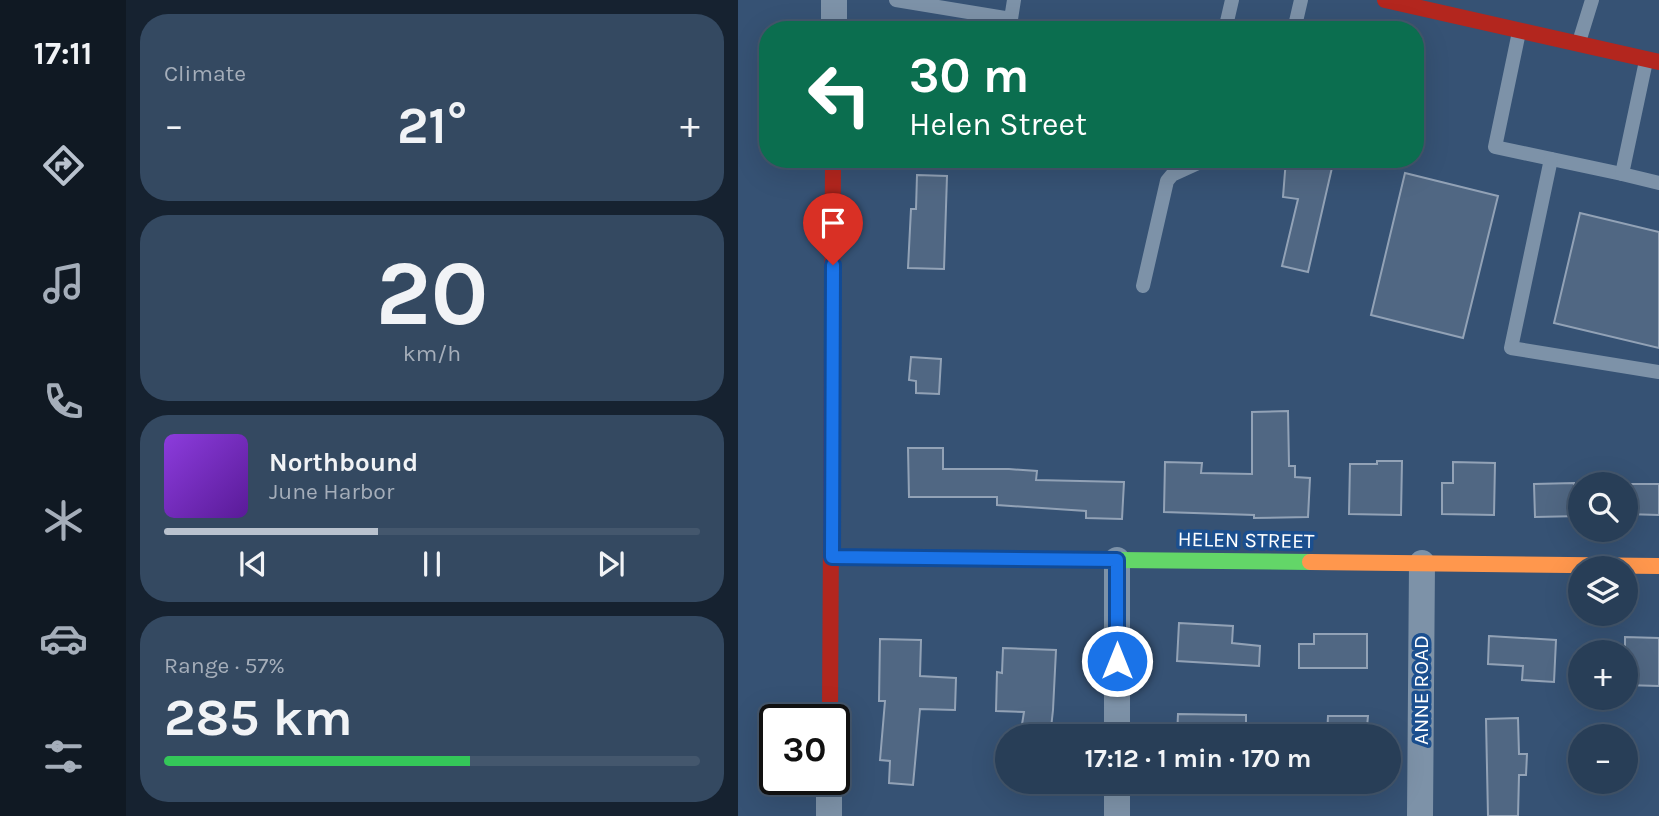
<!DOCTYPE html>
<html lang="en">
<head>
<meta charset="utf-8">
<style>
  body { margin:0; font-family:Karla,sans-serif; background:#344961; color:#f1f3f6; height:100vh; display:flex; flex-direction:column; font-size:26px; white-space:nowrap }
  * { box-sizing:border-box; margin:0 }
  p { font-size:23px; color:#a5aeba }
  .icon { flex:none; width:38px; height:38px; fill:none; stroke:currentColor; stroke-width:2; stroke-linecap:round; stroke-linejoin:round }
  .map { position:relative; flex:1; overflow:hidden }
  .side { display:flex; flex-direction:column; gap:14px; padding:14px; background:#162230; width:612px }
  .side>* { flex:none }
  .banner { position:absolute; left:21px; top:21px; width:665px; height:147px; border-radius:28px; box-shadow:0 7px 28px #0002,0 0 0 2px #44576d; background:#0b6e4f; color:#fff; overflow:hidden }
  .controls { position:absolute; left:830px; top:472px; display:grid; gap:14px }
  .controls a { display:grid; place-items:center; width:70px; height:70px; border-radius:50%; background:#283e57; box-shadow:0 7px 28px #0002,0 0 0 2px #44576d; font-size:35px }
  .speed { position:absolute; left:21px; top:704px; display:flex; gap:14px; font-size:35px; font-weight:700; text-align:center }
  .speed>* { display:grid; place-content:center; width:91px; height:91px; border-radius:50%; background:#283e57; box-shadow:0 7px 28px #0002,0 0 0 2px #44576d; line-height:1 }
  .speed .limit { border:4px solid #111; border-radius:10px; background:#fff; color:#111 }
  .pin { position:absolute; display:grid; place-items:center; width:60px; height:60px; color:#fff; margin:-72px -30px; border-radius:50% 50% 50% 0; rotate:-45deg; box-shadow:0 0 7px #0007 }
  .pin .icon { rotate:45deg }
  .me { position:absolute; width:77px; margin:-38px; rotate:0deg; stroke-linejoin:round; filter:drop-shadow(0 0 5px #0008) }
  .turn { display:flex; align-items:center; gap:24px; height:147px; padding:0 35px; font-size:32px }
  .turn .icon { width:91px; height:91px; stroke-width:2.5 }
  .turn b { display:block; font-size:49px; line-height:60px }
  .big { font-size:52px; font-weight:700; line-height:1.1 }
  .side .tile { flex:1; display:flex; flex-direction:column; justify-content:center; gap:10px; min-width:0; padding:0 24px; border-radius:28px; background:#344961 }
  .side .dial { align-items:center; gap:0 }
  .dial b { font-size:91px; line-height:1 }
  .song { display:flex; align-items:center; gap:21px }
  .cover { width:84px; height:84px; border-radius:10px; background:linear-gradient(135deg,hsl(270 70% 55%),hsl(270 70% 35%)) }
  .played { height:7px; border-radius:4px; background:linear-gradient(90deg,#b9c2ce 40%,#44576d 40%) }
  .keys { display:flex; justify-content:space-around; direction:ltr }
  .heat { display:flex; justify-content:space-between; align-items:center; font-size:38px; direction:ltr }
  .charge { height:10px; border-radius:5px; background:linear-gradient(90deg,#34c759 57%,#44576d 0) }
  .trip { position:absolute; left:257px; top:724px; width:406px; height:70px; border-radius:35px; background:#283e57; box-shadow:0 7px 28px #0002,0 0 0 2px #44576d; font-weight:700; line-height:70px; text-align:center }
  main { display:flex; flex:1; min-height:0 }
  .tab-bar { display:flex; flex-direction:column; width:126px; justify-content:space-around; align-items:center; background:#101923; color:#a5aeba }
  .tab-bar .icon { width:49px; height:49px }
  .tab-bar .selected { color:#b9c2ce }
  .tab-bar b { font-size:32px; color:#f1f3f6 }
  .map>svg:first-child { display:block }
  .building { fill:#506783; stroke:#92a2b6; stroke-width:2 }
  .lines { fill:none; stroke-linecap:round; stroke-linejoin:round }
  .lane { stroke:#7d92a8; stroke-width:14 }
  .street { stroke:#7d92a8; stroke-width:26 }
  .fast { stroke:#63d668; stroke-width:16 }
  .slow { stroke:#ff974d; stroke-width:16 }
  .jam { stroke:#b3261e; stroke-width:16 }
  .route-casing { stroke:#114b97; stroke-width:18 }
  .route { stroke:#1a73e8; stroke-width:12 }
  .labels { text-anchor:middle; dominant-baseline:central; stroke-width:7; stroke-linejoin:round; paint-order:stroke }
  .street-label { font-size:21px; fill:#fff; stroke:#1b4f8f }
</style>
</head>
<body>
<main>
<nav class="tab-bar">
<b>17:11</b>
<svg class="icon selected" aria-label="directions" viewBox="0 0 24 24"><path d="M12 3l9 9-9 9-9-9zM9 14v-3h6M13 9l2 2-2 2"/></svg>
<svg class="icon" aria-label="music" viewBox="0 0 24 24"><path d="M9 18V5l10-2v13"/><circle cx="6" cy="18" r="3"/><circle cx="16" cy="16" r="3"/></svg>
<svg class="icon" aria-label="phone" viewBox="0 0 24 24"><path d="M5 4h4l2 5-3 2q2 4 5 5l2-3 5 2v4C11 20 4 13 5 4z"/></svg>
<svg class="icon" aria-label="climate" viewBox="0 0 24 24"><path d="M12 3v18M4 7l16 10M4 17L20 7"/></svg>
<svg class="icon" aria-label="car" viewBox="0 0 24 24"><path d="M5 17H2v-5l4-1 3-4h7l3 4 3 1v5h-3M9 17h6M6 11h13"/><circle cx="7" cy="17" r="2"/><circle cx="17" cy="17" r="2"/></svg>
<svg class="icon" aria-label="filters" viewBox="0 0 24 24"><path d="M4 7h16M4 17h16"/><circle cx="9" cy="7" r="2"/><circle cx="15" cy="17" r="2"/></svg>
</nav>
<section class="side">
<div class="tile"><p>Climate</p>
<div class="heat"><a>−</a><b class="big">21°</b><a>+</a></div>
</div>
<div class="tile dial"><b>20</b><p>km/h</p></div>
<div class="tile">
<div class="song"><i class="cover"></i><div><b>Northbound</b><p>June Harbor</p></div></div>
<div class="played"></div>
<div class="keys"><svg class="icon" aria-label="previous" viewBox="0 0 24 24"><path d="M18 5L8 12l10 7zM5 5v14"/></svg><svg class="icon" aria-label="pause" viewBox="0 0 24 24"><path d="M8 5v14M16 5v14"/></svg><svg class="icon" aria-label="next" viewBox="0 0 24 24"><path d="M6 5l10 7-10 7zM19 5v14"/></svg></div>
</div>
<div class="tile"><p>Range · 57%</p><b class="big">285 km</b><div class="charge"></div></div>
</section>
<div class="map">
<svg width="921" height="816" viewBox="0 0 921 816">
  <rect width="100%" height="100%" fill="#365274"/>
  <g class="building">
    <path d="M548,159H596L570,272L544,266L560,199L545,197Z"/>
    <path d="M667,173L760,196L725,338L633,315Z"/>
    <path d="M179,175L209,176L206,269L170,268L173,209H178Z"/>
    <path d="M842,213L921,232V348L816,323Z"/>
    <path d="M173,357L203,359L201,394L178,393V381L171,380Z"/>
    <path d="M550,411L551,466H557V477L572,478L570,517L516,518V515L426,512L427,462L464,463L463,473L514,474V412Z"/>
    <path d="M170,448H205V469H271L299,471L298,480L386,482L384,519L348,518V511L259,505V497H171Z"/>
    <path d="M639,461H664L663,515L611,514L612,464H639Z"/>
    <path d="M715,462L757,463L756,515L704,514V483H715Z"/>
    <path d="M836,483V488H842V516L797,517L796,484Z"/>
    <path d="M889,484H921V515L888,514Z"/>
    <path d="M441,623L495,626L494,643L522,646L521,666L439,661Z"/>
    <path d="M576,634H629V668H561V644H576Z"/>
    <path d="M751,636L818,640L816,682L784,680L785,666L750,664Z"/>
    <path d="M887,637L921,638V686L887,685Z"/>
    <path d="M142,639L183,640L182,676L218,678L217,710L182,709L175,785L151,783L152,761L142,760L147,701H141Z"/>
    <path d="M265,648L318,650L315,710L312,737H282L286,712L258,711L259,672L264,673Z"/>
    <path d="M440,714L508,715V737H439Z"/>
    <path d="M590,716H630L628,737H589Z"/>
    <path d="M780,718L781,754H789L788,775H781L780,816H750L748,719Z"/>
  </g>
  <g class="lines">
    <g class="lane">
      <path d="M158,0L273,19L276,0"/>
      <path d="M487,30L494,0"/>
      <path d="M556,30L563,0"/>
      <path d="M781,32L757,147L884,174"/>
      <path d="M841,42L854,0"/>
      <path d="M908,61L884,174L921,183"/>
      <path d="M813,159L773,348L921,372"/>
      <path d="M405,286L429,181L434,175L469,159"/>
    </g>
    <g class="street">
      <path d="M96,30V0"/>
      <path d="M379,737V560"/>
      <path d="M91,816V779"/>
      <path d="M379,816V782"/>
      <path d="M682,816L684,563"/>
    </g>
    <path class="fast" d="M95,557L572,562"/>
    <path class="slow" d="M572,562L921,566"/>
    <g class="jam">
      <path d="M647,0L921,62"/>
      <path d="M92,719L95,159"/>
    </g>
  </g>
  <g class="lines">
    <g class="route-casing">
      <path id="route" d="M95,265L94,557L379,560V661"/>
    </g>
    <use href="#route" class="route"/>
  </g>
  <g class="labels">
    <g class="street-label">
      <text transform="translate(508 540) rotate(1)">HELEN STREET</text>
      <text transform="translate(683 690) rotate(-90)">ANNE ROAD</text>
    </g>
  </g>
</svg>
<div class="controls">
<a><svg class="icon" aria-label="search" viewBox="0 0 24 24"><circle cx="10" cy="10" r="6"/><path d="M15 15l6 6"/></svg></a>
<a><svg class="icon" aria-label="layers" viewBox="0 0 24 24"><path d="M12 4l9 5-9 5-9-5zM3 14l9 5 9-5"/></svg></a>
<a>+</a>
<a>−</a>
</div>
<div class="speed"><div class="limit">30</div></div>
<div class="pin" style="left:95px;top:265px;background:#d93025"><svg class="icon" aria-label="arrive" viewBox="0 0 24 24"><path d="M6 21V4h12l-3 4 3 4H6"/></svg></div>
<svg class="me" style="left:379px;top:661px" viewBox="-20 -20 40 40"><circle r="17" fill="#1a73e8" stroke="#fff" stroke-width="3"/><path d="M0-11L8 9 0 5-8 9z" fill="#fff"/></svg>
<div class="trip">17:12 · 1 min · 170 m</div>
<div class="banner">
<div class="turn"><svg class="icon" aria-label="left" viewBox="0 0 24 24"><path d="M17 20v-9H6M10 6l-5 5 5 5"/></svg><div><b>30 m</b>Helen Street</div></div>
</div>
</div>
</main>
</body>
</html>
